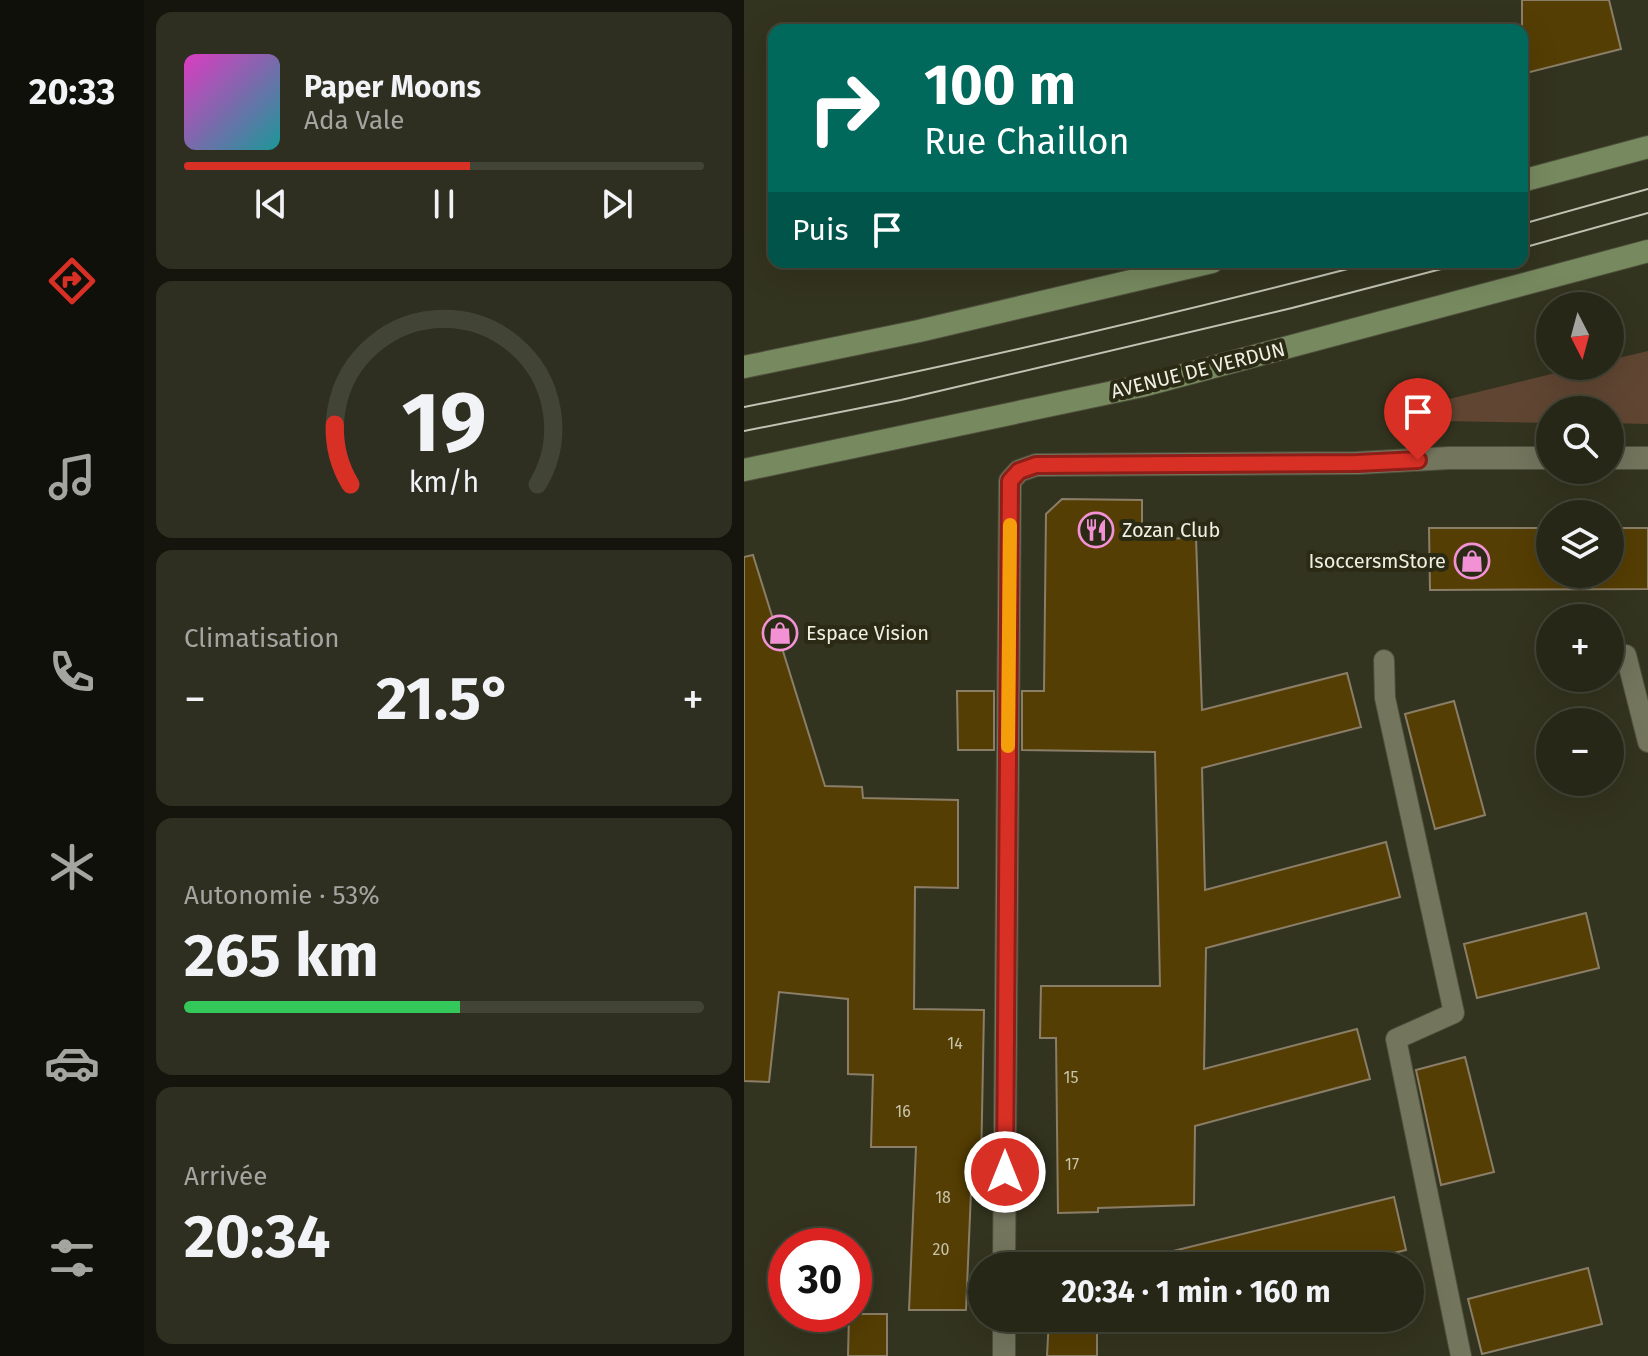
<!DOCTYPE html>
<html lang="fr">
<head>
<meta charset="utf-8">
<style>
  body { margin:0; font-family:"Fira Sans",sans-serif; background:#2e2f20; color:#f1f3f6; height:100vh; display:flex; flex-direction:column; font-size:30px; white-space:nowrap }
  * { box-sizing:border-box; margin:0 }
  p { font-size:26px; color:#a4a5a1 }
  .icon { flex:none; width:44px; height:44px; fill:none; stroke:currentColor; stroke-width:2; stroke-linecap:round; stroke-linejoin:round }
  .map { position:relative; flex:1; overflow:hidden }
  .panel { display:flex; flex-direction:column; gap:12px; padding:12px; background:#15150d; width:600px }
  .panel>* { flex:none }
  .guide { position:absolute; left:24px; top:24px; width:760px; height:244px; border-radius:16px; box-shadow:0 8px 32px #0002,0 0 0 2px #424436; background:#00695c; color:#fff; overflow:hidden }
  .needle { width:52px; rotate:174deg }
  .fabs { position:absolute; left:792px; top:292px; display:grid; gap:16px }
  .fabs a { display:grid; place-items:center; width:88px; height:88px; border-radius:50%; background:#262717; box-shadow:0 8px 32px #0002,0 0 0 2px #424436; font-size:40px }
  .speed { position:absolute; left:24px; top:1228px; display:flex; gap:16px; font-size:40px; font-weight:700; text-align:center }
  .speed>* { display:grid; place-content:center; width:104px; height:104px; border-radius:50%; background:#262717; box-shadow:0 8px 32px #0002,0 0 0 2px #424436; line-height:1 }
  .speed .limit { border:12px solid #d22; background:#fff; color:#111 }
  .pin { position:absolute; display:grid; place-items:center; width:68px; height:68px; color:#fff; margin:-82px -34px; border-radius:50% 50% 50% 0; rotate:-45deg; box-shadow:0 0 8px #0007 }
  .pin .icon { rotate:45deg }
  .me { position:absolute; width:88px; margin:-44px; rotate:0deg; stroke-linejoin:round; filter:drop-shadow(0 0 6px #0008) }
  .turn { display:flex; align-items:center; gap:28px; height:168px; padding:0 24px; font-size:36px }
  .turn .icon { width:104px; height:104px; stroke-width:2.5 }
  .turn b { display:block; font-size:56px; line-height:68px }
  .then { display:flex; align-items:center; height:76px; padding:0 24px; background:#0003; gap:16px; font-size:30px }
  .big { font-size:60px; font-weight:700; line-height:1.1 }
  .panel .widget { flex:1; display:flex; flex-direction:column; justify-content:center; gap:12px; min-width:0; padding:0 28px; border-radius:16px; background:#2e2f20 }
  .panel .dial { align-items:center; gap:0 }
  .dial svg { height:208px; overflow:visible; fill:none; stroke:#424436; stroke-width:7; stroke-linecap:round; text-anchor:middle }
  .dial text { fill:#f1f3f6; stroke:none }
  .song { display:flex; align-items:center; gap:24px }
  .cover { width:96px; height:96px; border-radius:12px; background:linear-gradient(135deg,hsl(310 70% 55%),hsl(180 70% 35%)) }
  .played { height:8px; border-radius:4px; background:linear-gradient(90deg,#d93025 55%,#424436 55%) }
  .keys { display:flex; justify-content:space-around; direction:ltr }
  .heat { display:flex; justify-content:space-between; align-items:center; font-size:44px; direction:ltr }
  .charge { height:12px; border-radius:6px; background:linear-gradient(90deg,#34c759 53%,#424436 0) }
  .trip { position:absolute; left:224px; top:1252px; width:456px; height:80px; border-radius:40px; background:#262717; box-shadow:0 8px 32px #0002,0 0 0 2px #424436; font-weight:700; line-height:80px; text-align:center }
  main { display:flex; flex:1; min-height:0 }
  .tab-bar { display:flex; flex-direction:column; width:144px; justify-content:space-around; align-items:center; background:#0f1009; color:#a4a5a1 }
  .tab-bar .icon { width:56px; height:56px }
  .tab-bar .selected { color:#d93025 }
  .tab-bar b { font-size:36px; color:#f1f3f6 }
  .map>svg:first-child { display:block }
  .green { fill:#604632 }
  .building { fill:#553e03; stroke:#8a7e68; stroke-width:2 }
  .lines { fill:none; stroke-linecap:round; stroke-linejoin:round }
  .service-casing { stroke:#4e4f3c; stroke-width:22 }
  .minor-casing { stroke:#4e4f3c; stroke-width:24 }
  .secondary-casing { stroke:#4e4f3c; stroke-width:24 }
  .service { stroke:#73755d; stroke-width:20 }
  .minor { stroke:#73755d; stroke-width:22 }
  .secondary { stroke:#778a5f; stroke-width:22 }
  .tram { stroke:#c2c3b4; stroke-width:2 }
  .route-casing { stroke:#8d1f18; stroke-width:20 }
  .route { stroke:#d93025; stroke-width:14 }
  .slow { stroke:#f59e0b; stroke-width:14 }
  .labels { text-anchor:middle; dominant-baseline:central; stroke-width:8; stroke-linejoin:round; paint-order:stroke }
  .number-label { font-size:16px; fill:#c8c4ab }
  .street-label { font-size:20px; fill:#eff0e3; stroke:#2a2a15 }
  .poi-label { font-size:20px; fill:#eff0e3; stroke:#2a2a15; text-anchor:start }
</style>
</head>
<body>
<main>
<nav class="tab-bar">
<b>20:33</b>
<svg class="icon selected" aria-label="directions" viewBox="0 0 24 24"><path d="M12 3l9 9-9 9-9-9zM9 14v-3h6M13 9l2 2-2 2"/></svg>
<svg class="icon" aria-label="music" viewBox="0 0 24 24"><path d="M9 18V5l10-2v13"/><circle cx="6" cy="18" r="3"/><circle cx="16" cy="16" r="3"/></svg>
<svg class="icon" aria-label="phone" viewBox="0 0 24 24"><path d="M5 4h4l2 5-3 2q2 4 5 5l2-3 5 2v4C11 20 4 13 5 4z"/></svg>
<svg class="icon" aria-label="climate" viewBox="0 0 24 24"><path d="M12 3v18M4 7l16 10M4 17L20 7"/></svg>
<svg class="icon" aria-label="car" viewBox="0 0 24 24"><path d="M5 17H2v-5l4-1 3-4h7l3 4 3 1v5h-3M9 17h6M6 11h13"/><circle cx="7" cy="17" r="2"/><circle cx="17" cy="17" r="2"/></svg>
<svg class="icon" aria-label="filters" viewBox="0 0 24 24"><path d="M4 7h16M4 17h16"/><circle cx="9" cy="7" r="2"/><circle cx="15" cy="17" r="2"/></svg>
</nav>
<section class="panel">
<div class="widget">
<div class="song"><i class="cover"></i><div><b>Paper Moons</b><p>Ada Vale</p></div></div>
<div class="played"></div>
<div class="keys"><svg class="icon" aria-label="previous" viewBox="0 0 24 24"><path d="M18 5L8 12l10 7zM5 5v14"/></svg><svg class="icon" aria-label="pause" viewBox="0 0 24 24"><path d="M8 5v14M16 5v14"/></svg><svg class="icon" aria-label="next" viewBox="0 0 24 24"><path d="M6 5l10 7-10 7zM19 5v14"/></svg></div>
</div>
<div class="widget dial"><svg viewBox="0 0 100 80">
<path d="M14 69A42 42 0 1 1 86 69"/>
<path d="M14 69A42 42 0 0 1 8 46" stroke="#d93025"/>
<text x="50" y="56" font-size="32" font-weight="700">19</text>
<text x="50" y="72" font-size="11">km/h</text>
</svg></div>
<div class="widget"><p>Climatisation</p>
<div class="heat"><a>−</a><b class="big">21.5°</b><a>+</a></div>
</div>
<div class="widget"><p>Autonomie · 53%</p><b class="big">265 km</b><div class="charge"></div></div>
<div class="widget"><p>Arrivée</p><b class="big">20:34</b></div>
</section>
<div class="map">
<svg width="904" height="1356" viewBox="0 0 904 1356">
  <rect width="100%" height="100%" fill="#33341f"/>
  <path class="green" d="M904,351V424L866,423V410H806V423L644,420L648,413L840,366H866V360Z"/>
  <g class="building">
    <path d="M778,0H865L877,49L778,74Z"/>
    <path d="M318,499L398,500V539L452,538L458,710L603,673L617,727L458,768L461,890L642,842L656,897L462,948L460,1069L613,1029L626,1079L451,1126L450,1205L354,1208V1212L314,1213L312,1038H296L297,986H416L411,752L278,750V691H300L302,514Z"/>
    <path d="M685,528H806V574H866V528H904V589L686,590Z"/>
    <path d="M9,555L81,786L118,787L119,798L214,800V888L171,887L170,1009L240,1010L237,1168H228L222,1310H165L172,1147H127L129,1075L104,1074V999L35,992L25,1082L0,1081V557Z"/>
    <path d="M213,691H250V750H214Z"/>
    <path d="M710,701L741,815L691,829L661,714Z"/>
    <path d="M842,913L855,968L733,998L720,944Z"/>
    <path d="M721,1057L750,1172L697,1185L672,1070Z"/>
    <path d="M650,1197L662,1250L596,1266H427L425,1252Z"/>
    <path d="M844,1268L858,1324L738,1354L724,1299Z"/>
    <path d="M105,1314H143V1356H104Z"/>
    <path d="M305,1318H353V1356H303Z"/>
  </g>
  <g class="lines">
    <g class="service-casing">
      <g id="service">
        <path d="M882,655L904,742"/>
        <path d="M640,660L641,698L710,1013L652,1039L717,1356"/>
      </g>
    </g>
    <g class="minor-casing">
      <g id="minor">
        <path d="M866,458H904"/>
        <path d="M260,1266L266,481L275,471L292,465L613,463L705,458H806"/>
        <path d="M260,1356V1318"/>
      </g>
    </g>
    <g class="secondary-casing">
      <g id="secondary">
        <path d="M778,181L904,147"/>
        <path d="M0,367L175,331L468,262"/>
        <path d="M0,470L398,386L904,251"/>
      </g>
    </g>
    <use href="#service" class="service"/>
    <use href="#minor" class="minor"/>
    <use href="#secondary" class="secondary"/>
    <g class="tram">
      <path d="M778,224L904,189"/>
      <path d="M778,248L904,213"/>
      <path d="M0,407C212,366 422,316 631,262"/>
      <path d="M0,431L157,400L548,308L724,262"/>
    </g>
  </g>
  <g class="lines">
    <g class="route-casing">
      <path id="route" d="M261,1172L266,481L275,471L292,465L613,463L674,460"/>
    </g>
    <use href="#route" class="route"/>
    <path class="slow" d="M264,746L266,525"/>
  </g>
  <defs>
    <g id="restaurant-ring" transform="scale(1.8)"><circle r="9.5" fill="#2a2a15" stroke="#f391d5" stroke-width="1.5"/><path d="M-5-6h1v4h1v-4h1v4h1v-4h1v5L-1.5 .5V6h-2V.5L-5-1ZM5-6V6H3V1.5H1.5Q1.5-4 5-6Z" fill="#f391d5"/></g>
    <g id="shop-ring" transform="scale(1.8)"><circle r="9.5" fill="#2a2a15" stroke="#f391d5" stroke-width="1.5"/><path d="M-5-2.5h2.3a2.7 3.5 0 0 1 5.4 0H5L5.5 6h-11ZM-1.5-2.5h3a1.5 2.3 0 0 0-3 0Z" fill="#f391d5"/></g>
  </defs>
  <g fill-rule="evenodd">
    <use href="#restaurant-ring" x="352" y="530"/>
    <use href="#shop-ring" x="728" y="561"/>
    <use href="#shop-ring" x="36" y="633"/>
  </g>
  <g class="labels">
    <g class="number-label">
      <text x="211" y="1043">14</text>
      <text x="327" y="1077">15</text>
      <text x="159" y="1111">16</text>
      <text x="328" y="1164">17</text>
      <text x="199" y="1197">18</text>
      <text x="197" y="1249">20</text>
    </g>
    <g class="street-label">
      <text transform="translate(454 370) rotate(-14)">AVENUE DE VERDUN</text>
    </g>
    <g class="poi-label">
      <text x="378" y="530">Zozan Club</text>
      <text x="702" y="561" text-anchor="end">IsoccersmStore</text>
      <text x="62" y="633">Espace Vision</text>
    </g>
  </g>
</svg>
<div class="fabs">
<a><svg class="needle" viewBox="-14 -14 28 28"><path d="M0-13l5 13h-10z" fill="#e53935"/><path d="M0 13l5-13h-10z" fill="#a4a5a1"/></svg></a>
<a><svg class="icon" aria-label="search" viewBox="0 0 24 24"><circle cx="10" cy="10" r="6"/><path d="M15 15l6 6"/></svg></a>
<a><svg class="icon" aria-label="layers" viewBox="0 0 24 24"><path d="M12 4l9 5-9 5-9-5zM3 14l9 5 9-5"/></svg></a>
<a>+</a>
<a>−</a>
</div>
<div class="speed"><div class="limit">30</div></div>
<div class="pin" style="left:674px;top:460px;background:#d93025"><svg class="icon" aria-label="arrive" viewBox="0 0 24 24"><path d="M6 21V4h12l-3 4 3 4H6"/></svg></div>
<svg class="me" style="left:261px;top:1172px" viewBox="-20 -20 40 40"><circle r="17" fill="#d93025" stroke="#fff" stroke-width="3"/><path d="M0-11L8 9 0 5-8 9z" fill="#fff"/></svg>
<div class="trip">20:34 · 1 min · 160 m</div>
<div class="guide">
<div class="turn"><svg class="icon" aria-label="right" viewBox="0 0 24 24"><path d="M7 20v-9h11M14 6l5 5-5 5"/></svg><div><b>100 m</b>Rue Chaillon</div></div>
<div class="then">Puis<svg class="icon" aria-label="arrive" viewBox="0 0 24 24"><path d="M6 21V4h12l-3 4 3 4H6"/></svg></div>
</div>
</div>
</main>
</body>
</html>
